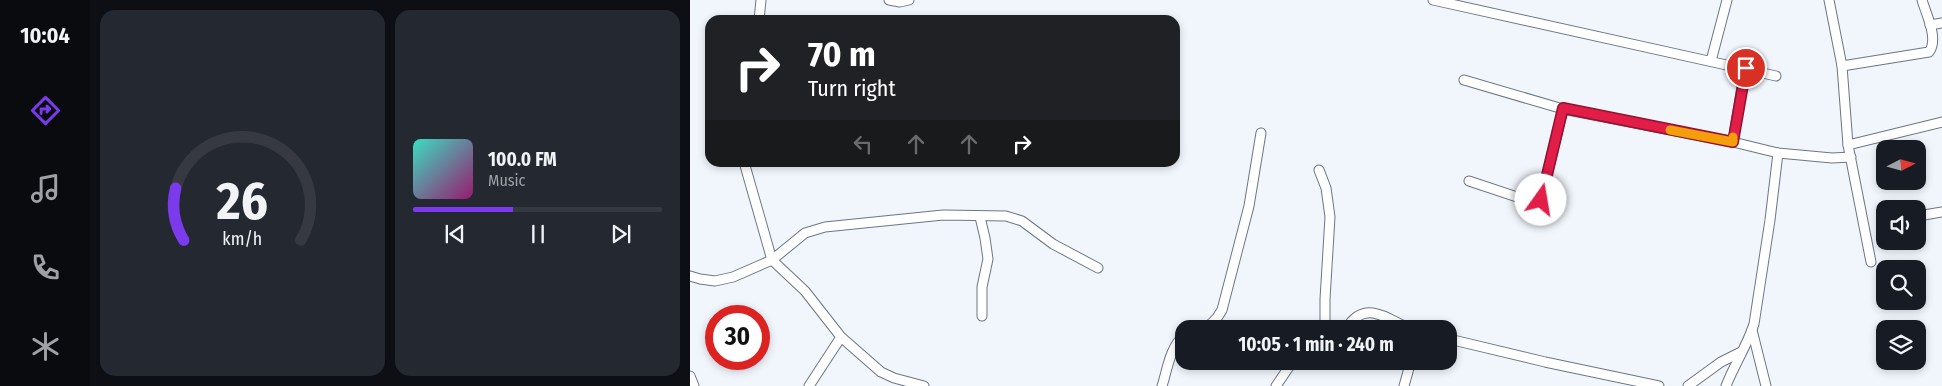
<!DOCTYPE html>
<html lang="en">
<head>
<meta charset="utf-8">
<style>
  body { margin:0; font-family:"Fira Sans Condensed",sans-serif; background:#242831; color:#f1f3f6; height:100vh; display:flex; flex-direction:column; font-size:19px; white-space:nowrap }
  * { box-sizing:border-box; margin:0 }
  p { font-size:16px; color:#9ea1a6 }
  .icon { flex:none; width:28px; height:28px; fill:none; stroke:currentColor; stroke-width:2; stroke-linecap:round; stroke-linejoin:round }
  .map { position:relative; flex:1; overflow:hidden }
  .drawer { display:flex; flex-direction:column; gap:10px; padding:10px; background:#0d0f14; width:600px }
  .drawer>* { flex:none }
  .guide { position:absolute; left:15px; top:15px; width:475px; height:152px; border-radius:15px; box-shadow:0 2px 8px #0003; background:#202124; color:#fff; overflow:hidden }
  .needle { width:32px; rotate:84deg }
  .tools { position:absolute; left:1186px; top:140px; display:grid; gap:10px }
  .tools a { display:grid; place-items:center; width:50px; height:50px; border-radius:10px; background:#171b24; box-shadow:0 2px 8px #0003; font-size:25px }
  .speed { position:absolute; left:15px; top:305px; display:flex; gap:10px; font-size:25px; font-weight:700; text-align:center }
  .speed>* { display:grid; place-content:center; width:65px; height:65px; border-radius:50%; background:#171b24; box-shadow:0 2px 8px #0003; line-height:1 }
  .speed .limit { border:8px solid #d22; background:#fff; color:#111 }
  .pin { position:absolute; display:grid; place-items:center; width:42px; height:42px; color:#fff; margin:-21px; border:2px solid #fff; border-radius:50%; box-shadow:0 1px 5px #0007 }
  .me { position:absolute; width:55px; margin:-28px; rotate:13deg; stroke-linejoin:round; filter:drop-shadow(0 0 4px #0008) }
  .turn { display:flex; align-items:center; gap:18px; height:105px; padding:0 20px; font-size:22px }
  .turn .icon { width:65px; height:65px; stroke-width:2.5 }
  .turn b { display:block; font-size:35px; line-height:42px }
  .lanes { display:flex; align-items:center; height:48px; padding:0 20px; background:#0003; justify-content:center; gap:25px; direction:ltr }
  .lanes .off { opacity:.35 }
  .drawer .tile { flex:1; display:flex; flex-direction:column; justify-content:center; gap:8px; min-width:0; padding:0 18px; border-radius:15px; background:#242831 }
  .drawer .dial { align-items:center; gap:0 }
  .dial svg { height:130px; overflow:visible; fill:none; stroke:#363941; stroke-width:7; stroke-linecap:round; text-anchor:middle }
  .dial text { fill:#f1f3f6; stroke:none }
  .song { display:flex; align-items:center; gap:15px }
  .cover { width:60px; height:60px; border-radius:8px; background:linear-gradient(135deg,hsl(170 70% 55%),hsl(320 70% 35%)) }
  .played { height:5px; border-radius:2px; background:linear-gradient(90deg,#7c3aed 40%,#363941 40%) }
  .keys { display:flex; justify-content:space-around; direction:ltr }
  .drawer .tiles { flex:1; display:grid; gap:10px; grid-template-columns:repeat(2,1fr) }
  .trip { position:absolute; left:485px; top:320px; width:282px; height:50px; border-radius:15px; background:#171b24; box-shadow:0 2px 8px #0003; font-weight:700; line-height:50px; text-align:center }
  main { display:flex; flex:1; min-height:0 }
  .dock { display:flex; flex-direction:column; width:90px; justify-content:space-around; align-items:center; background:#090b0e; color:#9ea1a6 }
  .dock .icon { width:35px; height:35px }
  .dock .active { color:#7c3aed }
  .dock b { font-size:22px; color:#f1f3f6 }
  .map>svg:first-child { display:block }
  .lines { fill:none; stroke-linecap:round; stroke-linejoin:round }
  .minor-casing { stroke:#6b7685; stroke-width:11 }
  .minor { stroke:#fff; stroke-width:9 }
  .route-casing { stroke:#92132f; stroke-width:12 }
  .route { stroke:#e11d48; stroke-width:9 }
  .slow { stroke:#f59e0b; stroke-width:9 }
</style>
</head>
<body>
<main>
<nav class="dock">
<b>10:04</b>
<svg class="icon active" aria-label="directions" viewBox="0 0 24 24"><path d="M12 3l9 9-9 9-9-9zM9 14v-3h6M13 9l2 2-2 2"/></svg>
<svg class="icon" aria-label="music" viewBox="0 0 24 24"><path d="M9 18V5l10-2v13"/><circle cx="6" cy="18" r="3"/><circle cx="16" cy="16" r="3"/></svg>
<svg class="icon" aria-label="phone" viewBox="0 0 24 24"><path d="M5 4h4l2 5-3 2q2 4 5 5l2-3 5 2v4C11 20 4 13 5 4z"/></svg>
<svg class="icon" aria-label="climate" viewBox="0 0 24 24"><path d="M12 3v18M4 7l16 10M4 17L20 7"/></svg>
</nav>
<section class="drawer">
<div class="tiles">
<div class="tile dial"><svg viewBox="0 0 100 80">
<path d="M14 69A42 42 0 1 1 86 69"/>
<path d="M14 69A42 42 0 0 1 9 37" stroke="#7c3aed"/>
<text x="50" y="56" font-size="32" font-weight="700">26</text>
<text x="50" y="72" font-size="11">km/h</text>
</svg></div>
<div class="tile">
<div class="song"><i class="cover"></i><div><b>100.0 FM</b><p>Music</p></div></div>
<div class="played"></div>
<div class="keys"><svg class="icon" aria-label="previous" viewBox="0 0 24 24"><path d="M18 5L8 12l10 7zM5 5v14"/></svg><svg class="icon" aria-label="pause" viewBox="0 0 24 24"><path d="M8 5v14M16 5v14"/></svg><svg class="icon" aria-label="next" viewBox="0 0 24 24"><path d="M6 5l10 7-10 7zM19 5v14"/></svg></div>
</div>
</div>
</section>
<div class="map">
<svg width="1252" height="386" viewBox="0 0 1252 386">
  <rect width="100%" height="100%" fill="#f1f6fc"/>
  <g class="lines">
    <g class="minor-casing">
      <g id="minor">
        <path d="M199,0L210,2L219,0"/>
        <path d="M743,0L1086,76"/>
        <path d="M1139,0L1152,66L1158,145L1181,262"/>
        <path d="M69,20L71,0"/>
        <path d="M1240,25L1252,23"/>
        <path d="M1021,61L1037,0"/>
        <path d="M1152,66L1239,52C1249,39 1236,14 1232,0"/>
        <path d="M774,80L873,109L1043,142L1088,153L1142,158L1161,157"/>
        <path d="M1043,142L1055,68"/>
        <path d="M1158,145L1252,122"/>
        <path d="M54,162L82,260L115,291L151,337L191,372L204,378L234,386"/>
        <path d="M629,170L636,188L640,217L635,299V329"/>
        <path d="M779,181L845,203L851,200L873,109"/>
        <path d="M1234,215L1252,212"/>
        <path d="M290,217L295,238L298,259L292,287V316"/>
        <path d="M0,276L10,279L25,281L43,277L82,260L115,233L135,227L253,215L316,216L332,221L363,244L408,268"/>
        <path d="M510,329C521,327 527,319 532,310L559,206L571,133"/>
        <path d="M656,329C675,298 696,319 721,329"/>
        <path d="M1062,330L1076,386"/>
        <path d="M759,339L855,362L969,386"/>
        <path d="M0,376L4,386"/>
        <path d="M119,386L151,337"/>
        <path d="M472,386C477,371 480,346 494,336"/>
        <path d="M586,386L603,361"/>
        <path d="M714,386L721,361"/>
        <path d="M998,386L1031,362L1051,352"/>
        <path d="M1036,386C1044,365 1057,346 1064,324L1080,220L1088,153"/>
      </g>
    </g>
    <use href="#minor" class="minor"/>
  </g>
  <g class="lines">
    <g class="route-casing">
      <path id="route" d="M851,200L873,108L1043,142L1056,68"/>
    </g>
    <use href="#route" class="route"/>
    <path class="slow" d="M980,130L1043,142V137"/>
  </g>
</svg>
<div class="tools">
<a><svg class="needle" viewBox="-14 -14 28 28"><path d="M0-13l5 13h-10z" fill="#e53935"/><path d="M0 13l5-13h-10z" fill="#9ea1a6"/></svg></a>
<a><svg class="icon" aria-label="sound" viewBox="0 0 24 24"><path d="M4 9h4l5-4v14l-5-4H4zM17 9q2 3 0 6"/></svg></a>
<a><svg class="icon" aria-label="search" viewBox="0 0 24 24"><circle cx="10" cy="10" r="6"/><path d="M15 15l6 6"/></svg></a>
<a><svg class="icon" aria-label="layers" viewBox="0 0 24 24"><path d="M12 4l9 5-9 5-9-5zM3 14l9 5 9-5"/></svg></a>
</div>
<div class="speed"><div class="limit">30</div></div>
<div class="pin" style="left:1056px;top:68px;background:#d93025"><svg class="icon" aria-label="arrive" viewBox="0 0 24 24"><path d="M6 21V4h12l-3 4 3 4H6"/></svg></div>
<svg class="me" style="left:851px;top:200px" viewBox="-20 -20 40 40"><circle r="19" fill="#fff"/><path d="M0-13L10 11 0 6-10 11z" fill="#e11d48"/></svg>
<div class="trip">10:05 · 1 min · 240 m</div>
<div class="guide">
<div class="turn"><svg class="icon" aria-label="right" viewBox="0 0 24 24"><path d="M7 20v-9h11M14 6l5 5-5 5"/></svg><div><b>70 m</b>Turn right</div></div>
<div class="lanes"><svg class="icon off" aria-label="left" viewBox="0 0 24 24"><path d="M17 20v-9H6M10 6l-5 5 5 5"/></svg><svg class="icon off" aria-label="ahead" viewBox="0 0 24 24"><path d="M12 20V5M6 11l6-6 6 6"/></svg><svg class="icon off" aria-label="ahead" viewBox="0 0 24 24"><path d="M12 20V5M6 11l6-6 6 6"/></svg><svg class="icon" aria-label="right" viewBox="0 0 24 24"><path d="M7 20v-9h11M14 6l5 5-5 5"/></svg></div>
</div>
</div>
</main>
</body>
</html>
